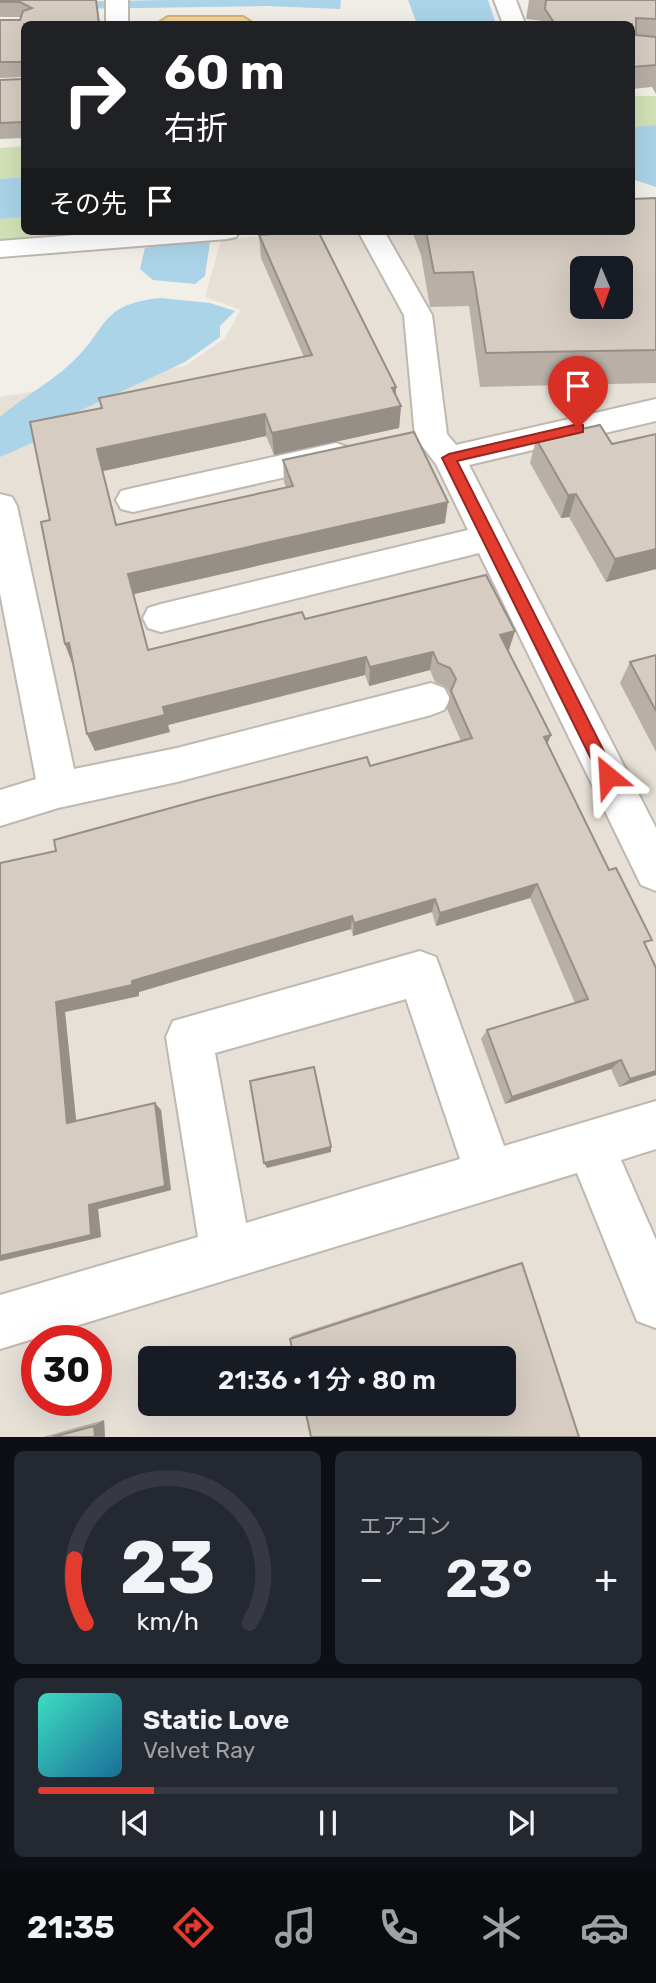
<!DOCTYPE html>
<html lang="ja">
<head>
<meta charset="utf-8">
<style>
  body { margin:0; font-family:Rubik,"Noto Sans JP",sans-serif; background:#242831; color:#f1f3f6; height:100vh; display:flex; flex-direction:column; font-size:26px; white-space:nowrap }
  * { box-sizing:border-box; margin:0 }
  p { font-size:23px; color:#9ea1a6 }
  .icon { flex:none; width:38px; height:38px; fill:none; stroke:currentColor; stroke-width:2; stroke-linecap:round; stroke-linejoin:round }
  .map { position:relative; height:1437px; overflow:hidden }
  .drawer { display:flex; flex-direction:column; gap:14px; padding:14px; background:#0d0f14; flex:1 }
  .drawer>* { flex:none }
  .guide { position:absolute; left:21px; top:21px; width:614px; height:214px; border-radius:10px; box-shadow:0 7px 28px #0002; background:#202124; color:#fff; overflow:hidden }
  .needle { width:46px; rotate:178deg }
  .controls { position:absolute; left:570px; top:256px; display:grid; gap:14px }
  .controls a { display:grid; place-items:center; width:63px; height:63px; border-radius:10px; background:#171b24; box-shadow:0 7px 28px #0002; font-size:35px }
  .speed { position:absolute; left:21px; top:1325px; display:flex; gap:14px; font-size:35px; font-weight:700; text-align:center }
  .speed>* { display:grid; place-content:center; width:91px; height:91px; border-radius:50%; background:#171b24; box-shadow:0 7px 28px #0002; line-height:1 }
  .speed .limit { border:10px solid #d22; background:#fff; color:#111 }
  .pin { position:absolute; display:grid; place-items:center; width:60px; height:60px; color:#fff; margin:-72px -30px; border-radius:50% 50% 50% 0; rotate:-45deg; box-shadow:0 0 7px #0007 }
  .pin .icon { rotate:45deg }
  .me { position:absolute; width:77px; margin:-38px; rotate:333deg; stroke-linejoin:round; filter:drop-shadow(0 0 5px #0008) }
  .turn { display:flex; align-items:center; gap:24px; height:147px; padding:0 28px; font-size:32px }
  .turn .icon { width:91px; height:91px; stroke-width:2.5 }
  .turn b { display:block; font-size:49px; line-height:60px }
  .then { display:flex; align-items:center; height:66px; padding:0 28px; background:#0003; gap:14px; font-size:26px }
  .big { font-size:52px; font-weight:600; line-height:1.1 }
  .drawer .card { flex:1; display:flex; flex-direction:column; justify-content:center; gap:10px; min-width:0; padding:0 24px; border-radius:10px; background:#242831 }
  .drawer .dial { align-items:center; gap:0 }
  .dial svg { height:182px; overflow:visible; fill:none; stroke:#363941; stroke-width:7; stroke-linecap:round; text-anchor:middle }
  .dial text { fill:#f1f3f6; stroke:none }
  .song { display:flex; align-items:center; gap:21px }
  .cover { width:84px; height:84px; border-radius:10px; background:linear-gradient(135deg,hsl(170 70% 55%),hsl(200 70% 35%)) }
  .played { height:7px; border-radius:4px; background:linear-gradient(90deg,#e33c2f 20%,#363941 20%) }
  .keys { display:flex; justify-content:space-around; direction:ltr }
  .heat { display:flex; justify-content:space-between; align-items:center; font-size:38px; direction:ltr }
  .drawer .tiles { flex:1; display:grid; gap:14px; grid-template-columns:1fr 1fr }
  .card:last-child { grid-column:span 2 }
  .trip { position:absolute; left:138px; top:1346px; width:378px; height:70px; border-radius:10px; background:#171b24; box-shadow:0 7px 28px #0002; font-weight:600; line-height:70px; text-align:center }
  .tab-bar { display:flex; height:112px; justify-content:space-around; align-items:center; background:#090b0e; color:#9ea1a6 }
  .tab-bar .icon { width:49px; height:49px }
  .tab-bar .active { color:#e33c2f }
  .tab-bar b { font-size:32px; color:#f1f3f6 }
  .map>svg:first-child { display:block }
  .residential { fill:#e6e0d7; fill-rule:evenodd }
  .green { fill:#d2e2b6 }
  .water { fill:#abd4e8 }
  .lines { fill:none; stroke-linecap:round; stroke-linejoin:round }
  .minor-casing { stroke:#c0b8af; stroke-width:4 }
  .major-casing { stroke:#d7b172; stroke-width:4 }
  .minor { fill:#fff; fill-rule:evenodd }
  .major { fill:#f3d5a0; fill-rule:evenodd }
  .wall { fill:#b8afa7 }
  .shaded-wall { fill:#968f88 }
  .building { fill:#d6ccc2; stroke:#968f88; stroke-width:2; fill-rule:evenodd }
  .route { fill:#e33c2f; stroke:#94271f; stroke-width:2 }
</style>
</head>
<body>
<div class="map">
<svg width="656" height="1437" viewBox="0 0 656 1437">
  <rect width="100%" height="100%" fill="#f2efe8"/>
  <path class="residential" d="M656,222V1437H0V397L185,366L224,339L241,310L205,297L221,240L309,231H632ZM583,268H621V306H583ZM37,1340H96V1400H37ZM150,1358H504V1404H150Z"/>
  <g class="green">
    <path d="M632,96H656V125L632,127Z"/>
    <path d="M24,146V177L0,179V148Z"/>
    <path d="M24,217V231H118L0,242V219Z"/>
  </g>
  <g class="water">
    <path d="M166,0H341L340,9L267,6L0,10V3Z"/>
    <path d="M408,0H488L496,24H417Z"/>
    <path d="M656,125V187L632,179V127Z"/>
    <path d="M24,177V217L0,219V179Z"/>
    <path d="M185,240L210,242L205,276L195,284L153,280L140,269L145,248Z"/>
    <path d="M161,298L210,303L235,311L220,326V337L185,362L79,411L46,437L0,457V417C22,398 48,384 69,365C109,330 97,304 161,298Z"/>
  </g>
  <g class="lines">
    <g class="minor-casing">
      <g id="minor">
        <rect x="106" y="0" width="22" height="24"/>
        <path d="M494,0H516L525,24H503Z"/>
        <path d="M124,231H240L236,237L227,239L0,257V241Z"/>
        <path d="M358,231H384L432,315L447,434L456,445L656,399V421L469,465L656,828V891L641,885L479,553L161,632L148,628L143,618L148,608L161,604L468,530L436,464L415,437L404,315Z"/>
        <path d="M336,443L347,447L352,455L347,463L133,512L121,509L116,500L121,491L133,488Z"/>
        <path d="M0,494L12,497L17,506L74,769L177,748L431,683L444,688L450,699L444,710L431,715L177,782L58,808L0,826V790L36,779L0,593Z"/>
        <path d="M420,951L436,957L504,1146L656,1101V1149L621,1160L656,1240V1328L637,1321L577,1173L0,1349V1295L198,1237L166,1037L173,1021ZM406,999L460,1159L246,1223L215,1053Z"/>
      </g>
    </g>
    <g class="major-casing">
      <path id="major" d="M168,17H243L254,24H157Z"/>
    </g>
    <use href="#minor" class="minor"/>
    <use href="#major" class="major"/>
  </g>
  <g class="wall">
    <path d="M0,0H96L100,24H24V138L0,139V80L22,79V77L0,78V20H20L21,17H0Z"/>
    <path d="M529,0H656V94L652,87L632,89V24H542L543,21L526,19Z"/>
    <path d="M656,198V383L480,387L469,306L430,307L421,255L412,231H632Z"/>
    <path d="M259,235L396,387V395L401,406L399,428L274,455L266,436L103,471L117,525L286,487L284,482L283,460L445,523L134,594L148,650L305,619L509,650L508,651L551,735L547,743L656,968V1075L619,1087L611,1069L505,1104L481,1039L487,1030L575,1003L530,898L436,926L432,912L353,936L351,929L139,992V996L65,1012L76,1121L161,1110L171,1190L98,1209L101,1237L1,1261L56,851L461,741L447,709L450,694L446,687L435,682L430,670L369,686L365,675L168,725L170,732L95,751L87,734L73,663L65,644L50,520L102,408L304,357L261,258Z"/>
    <path d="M656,434V569L606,582L569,517L561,518L530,463L536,439L612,444Z"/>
    <path d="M656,655V752L620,683L630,662Z"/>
    <path d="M522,1263L290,1339L292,1336L511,1265Z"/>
    <path d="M104,1420L105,1437H43Z"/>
  </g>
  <g class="shaded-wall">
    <path d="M396,387L395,407L401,406L399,428L274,455L272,433Z"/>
    <path d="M265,414L266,436L103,471L97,449Z"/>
    <path d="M576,494L569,517L561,518L568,495Z"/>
    <path d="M448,502L445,523L134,594L128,574Z"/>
    <path d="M656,549V569L606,582L615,559Z"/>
    <path d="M515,631L509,650L495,654L500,635Z"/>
    <path d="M69,643L76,662L72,663L65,644Z"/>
    <path d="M433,652L430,670L369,686L370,667Z"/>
    <path d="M366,657L365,675L168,725L170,732L95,751L87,734L163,707Z"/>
    <path d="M551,735L544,752V737Z"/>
    <path d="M537,884L530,898L436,926L440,913Z"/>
    <path d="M435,899L432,912L353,936L354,923Z"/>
    <path d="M352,916L351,929L139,992V996L65,1012L77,1129L67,1123L56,1002Z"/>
    <path d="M621,1060L611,1069L505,1104L512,1097Z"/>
    <path d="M656,1071V1075L619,1087L630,1079Z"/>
    <path d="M155,1103L161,1110L171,1190L98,1209L101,1237L0,1261V1256L89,1205Z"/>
    <path d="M331,1147V1152L267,1168L264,1163Z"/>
    <path d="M104,1420L105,1437H95L94,1426Z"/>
  </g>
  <g class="building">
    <path d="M0,0H96L99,24H24V122L0,123V80L22,79V62H0V20H20L23,11L32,8L20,2H0Z"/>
    <path d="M546,0H656V19L636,18V35L656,37V65L632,67V24H555L545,9Z"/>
    <path d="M656,198V350L486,353L473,272L434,273L426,231H632V199ZM583,268H621V306H583Z"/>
    <path d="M303,231H318L396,387L392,388L401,406L272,433L265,414L97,449L116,525L293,486L283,460L414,432L448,502L128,574L148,650L302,612L305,619L486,575L515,631L500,635L551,735L544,737L609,870L616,868L652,940L644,942L656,968V1071L630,1079L621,1060L512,1097L487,1030L588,999L537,884L440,913L435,899L354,923L352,916L132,981V985L56,1002L67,1123L155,1103L165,1186L89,1205L91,1235L0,1256V863L56,851L54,840L207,798L367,757L370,766L472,738L451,691L456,679L450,668L438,663L433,652L370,667L366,657L163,707L165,715L87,734L69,643L65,644L41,522L50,520L30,422L102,408L99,398L312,355L259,235Z"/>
    <path d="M600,425L612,444L656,434V549L615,559L576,494L568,495L536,439Z"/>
    <path d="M656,655V711L630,662Z"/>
    <path d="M314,1067L331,1147L264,1163L250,1081Z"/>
    <path d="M522,1263L579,1437H311L304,1404H504V1358H294L290,1339Z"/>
    <path d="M94,1426L95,1437H53Z"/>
  </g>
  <path class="route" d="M578,424L583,425V432L457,461L614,771V781L608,783L602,781L442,458L449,454Z"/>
</svg>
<div class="controls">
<a><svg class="needle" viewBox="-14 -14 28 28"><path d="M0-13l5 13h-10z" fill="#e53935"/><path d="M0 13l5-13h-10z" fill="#9ea1a6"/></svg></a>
</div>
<div class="speed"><div class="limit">30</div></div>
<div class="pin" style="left:578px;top:428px;background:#d93025"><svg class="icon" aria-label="arrive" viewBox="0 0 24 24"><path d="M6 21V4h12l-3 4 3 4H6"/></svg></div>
<svg class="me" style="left:608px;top:776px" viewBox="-20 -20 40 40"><path d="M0-17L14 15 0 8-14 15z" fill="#e33c2f" stroke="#fff" stroke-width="4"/></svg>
<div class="trip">21:36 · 1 分 · 80 m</div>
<div class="guide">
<div class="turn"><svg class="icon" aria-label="right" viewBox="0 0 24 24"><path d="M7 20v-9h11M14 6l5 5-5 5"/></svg><div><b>60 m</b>右折</div></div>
<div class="then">その先<svg class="icon" aria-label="arrive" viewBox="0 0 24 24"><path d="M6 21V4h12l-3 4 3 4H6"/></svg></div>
</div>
</div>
<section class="drawer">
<div class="tiles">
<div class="card dial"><svg viewBox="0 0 100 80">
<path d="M14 69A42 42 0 1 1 86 69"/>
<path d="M14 69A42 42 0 0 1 9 41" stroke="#e33c2f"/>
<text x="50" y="56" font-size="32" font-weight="700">23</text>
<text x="50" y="72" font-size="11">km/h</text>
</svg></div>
<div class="card"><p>エアコン</p>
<div class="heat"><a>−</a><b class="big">23°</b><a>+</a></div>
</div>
<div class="card">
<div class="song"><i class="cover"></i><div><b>Static Love</b><p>Velvet Ray</p></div></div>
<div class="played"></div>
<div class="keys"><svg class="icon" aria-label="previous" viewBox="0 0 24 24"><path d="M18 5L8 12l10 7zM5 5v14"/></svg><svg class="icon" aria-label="pause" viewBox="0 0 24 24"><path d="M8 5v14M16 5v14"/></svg><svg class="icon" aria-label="next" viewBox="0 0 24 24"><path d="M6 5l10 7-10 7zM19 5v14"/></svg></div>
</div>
</div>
</section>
<nav class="tab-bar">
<b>21:35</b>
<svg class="icon active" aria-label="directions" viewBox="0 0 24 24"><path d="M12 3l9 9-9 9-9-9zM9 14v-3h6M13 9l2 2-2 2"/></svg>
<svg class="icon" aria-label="music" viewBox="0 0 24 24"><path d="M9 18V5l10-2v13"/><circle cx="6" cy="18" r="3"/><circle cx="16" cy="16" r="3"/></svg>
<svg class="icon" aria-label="phone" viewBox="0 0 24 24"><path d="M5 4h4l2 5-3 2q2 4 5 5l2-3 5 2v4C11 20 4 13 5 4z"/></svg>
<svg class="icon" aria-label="climate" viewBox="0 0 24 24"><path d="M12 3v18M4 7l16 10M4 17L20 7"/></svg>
<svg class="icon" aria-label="car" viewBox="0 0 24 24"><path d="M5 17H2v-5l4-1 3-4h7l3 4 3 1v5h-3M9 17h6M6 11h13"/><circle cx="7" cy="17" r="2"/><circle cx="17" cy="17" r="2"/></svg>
</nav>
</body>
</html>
